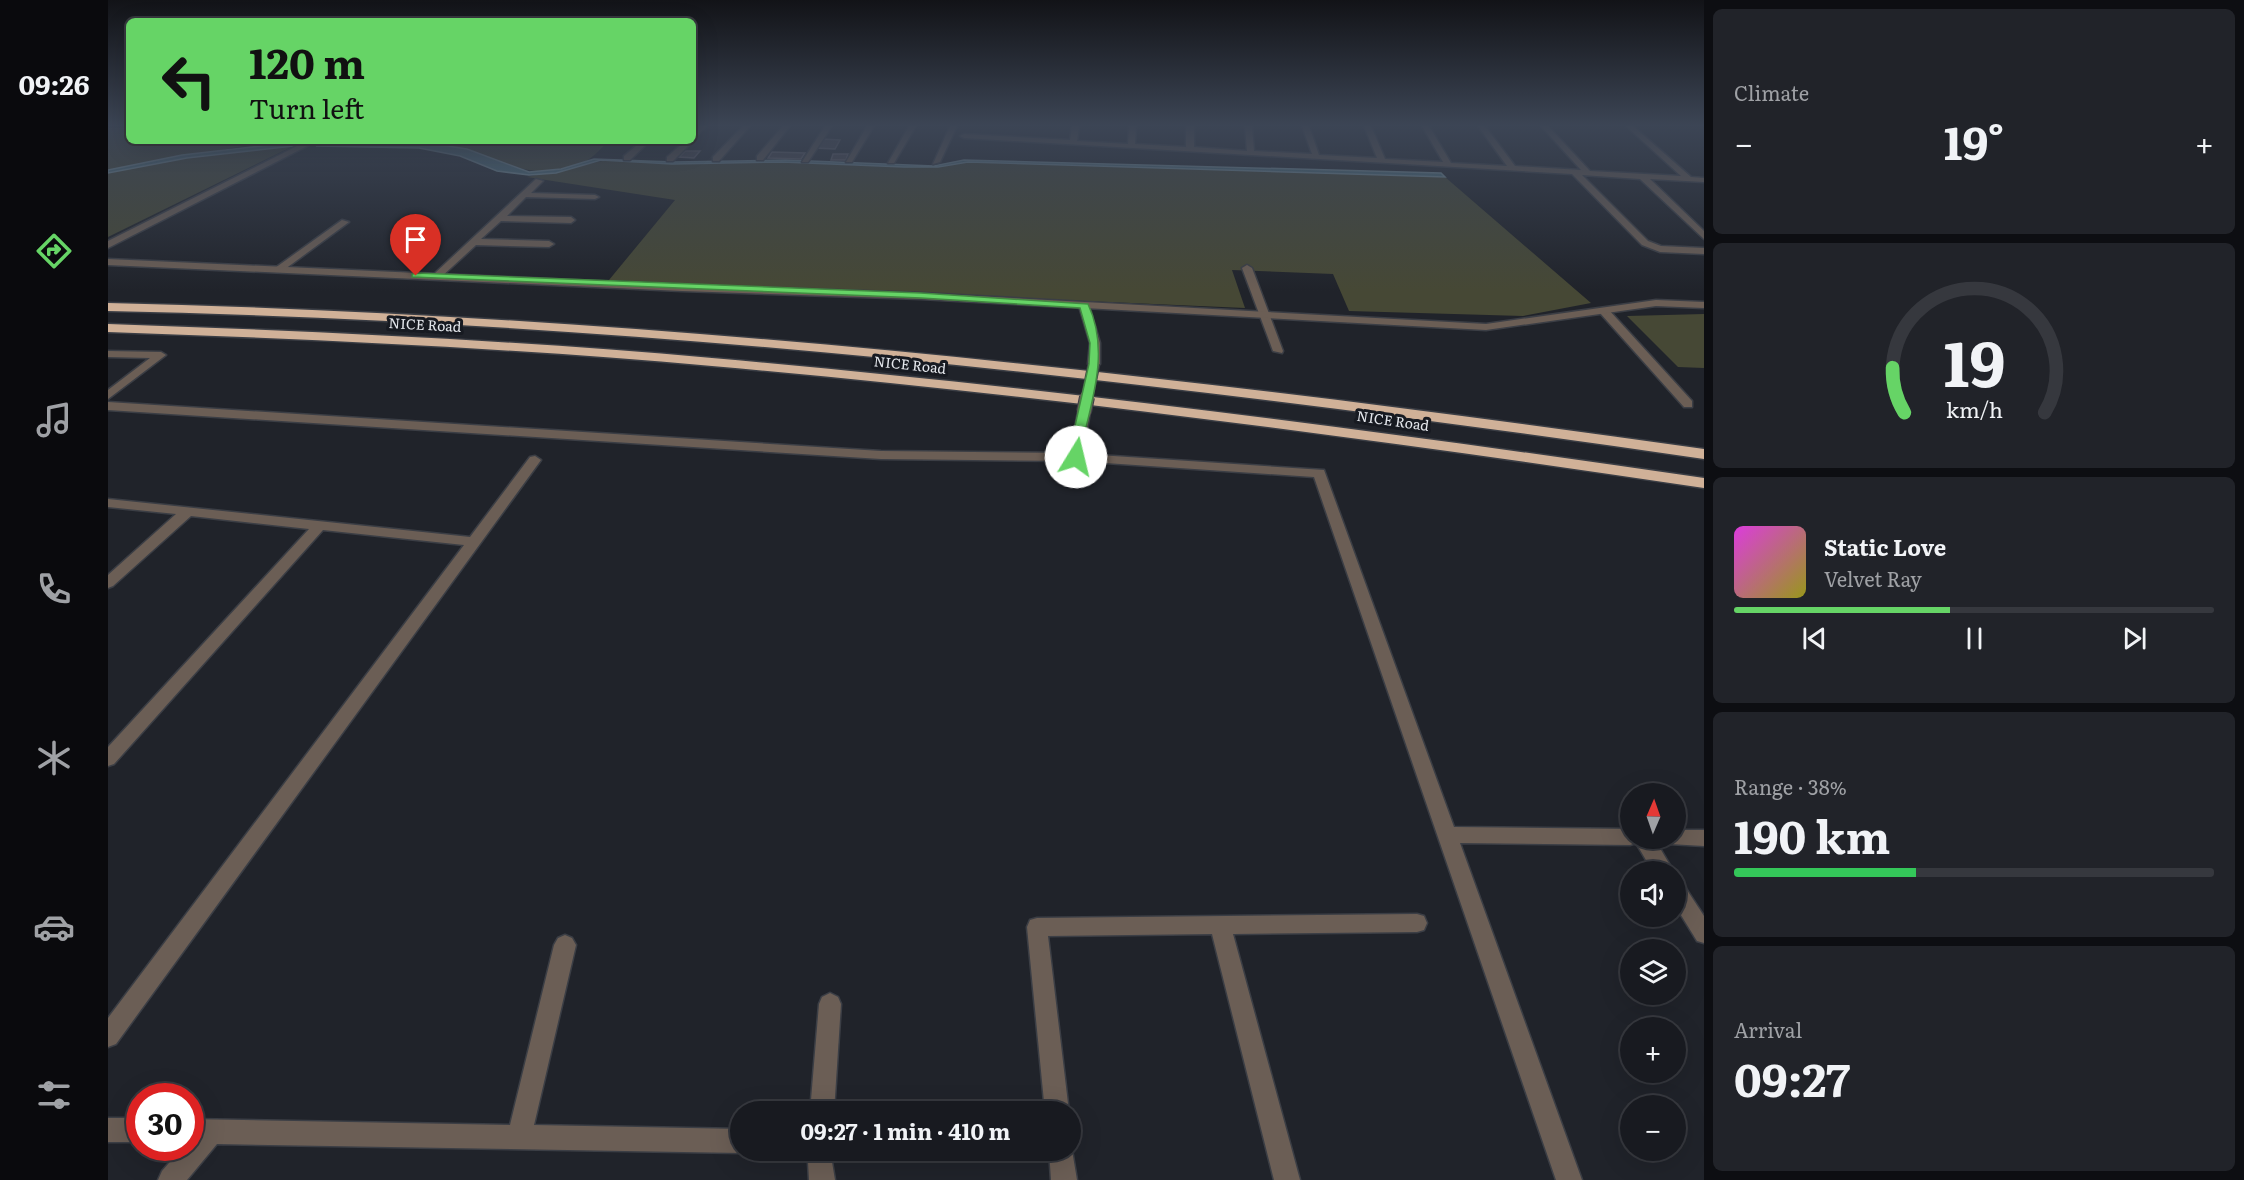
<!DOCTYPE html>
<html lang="en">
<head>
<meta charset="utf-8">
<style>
  body { margin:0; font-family:Literata,serif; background:#212329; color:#f1f3f6; height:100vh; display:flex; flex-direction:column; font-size:22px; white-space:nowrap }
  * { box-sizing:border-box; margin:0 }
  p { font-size:20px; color:#9fa1a5 }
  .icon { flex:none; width:33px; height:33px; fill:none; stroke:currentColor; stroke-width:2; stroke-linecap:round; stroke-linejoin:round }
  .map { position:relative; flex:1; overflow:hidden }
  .details { display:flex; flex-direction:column; gap:9px; padding:9px; background:#0d0e12; width:540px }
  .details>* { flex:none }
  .hud { position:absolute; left:18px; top:18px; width:570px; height:126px; border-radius:9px; box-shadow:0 6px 24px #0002,0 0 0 2px #36383e; background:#66d466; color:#111; overflow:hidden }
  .needle { width:39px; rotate:2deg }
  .fabs { position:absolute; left:1512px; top:783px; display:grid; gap:12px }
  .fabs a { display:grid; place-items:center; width:66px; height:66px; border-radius:50%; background:#181a20; box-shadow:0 6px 24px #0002,0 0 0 2px #36383e; font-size:30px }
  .speed { position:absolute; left:18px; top:1083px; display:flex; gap:12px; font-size:30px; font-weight:700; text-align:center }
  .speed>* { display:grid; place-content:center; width:78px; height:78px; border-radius:50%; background:#181a20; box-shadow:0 6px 24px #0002,0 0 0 2px #36383e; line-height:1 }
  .speed .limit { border:9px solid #d22; background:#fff; color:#111 }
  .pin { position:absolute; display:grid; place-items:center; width:51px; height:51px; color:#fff; margin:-62px -26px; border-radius:50% 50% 50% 0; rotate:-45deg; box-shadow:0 0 6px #0007 }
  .pin .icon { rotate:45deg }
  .me { position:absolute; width:66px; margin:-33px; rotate:9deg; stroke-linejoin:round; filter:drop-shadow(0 0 4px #0008) }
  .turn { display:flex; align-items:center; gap:21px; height:126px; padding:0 24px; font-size:27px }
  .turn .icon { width:78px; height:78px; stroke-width:2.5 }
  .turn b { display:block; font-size:42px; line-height:51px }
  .big { font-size:45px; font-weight:700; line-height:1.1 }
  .details .card { flex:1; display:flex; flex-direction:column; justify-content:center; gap:9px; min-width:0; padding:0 21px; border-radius:9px; background:#212329 }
  .details .dial { align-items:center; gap:0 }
  .dial svg { height:156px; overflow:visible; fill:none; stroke:#36383e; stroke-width:7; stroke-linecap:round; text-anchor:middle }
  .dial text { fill:#f1f3f6; stroke:none }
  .song { display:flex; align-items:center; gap:18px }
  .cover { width:72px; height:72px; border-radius:9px; background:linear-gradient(135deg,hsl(300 70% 55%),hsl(60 70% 35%)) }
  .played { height:6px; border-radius:3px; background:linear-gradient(90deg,#66d466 45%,#36383e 45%) }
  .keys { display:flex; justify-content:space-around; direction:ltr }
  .heat { display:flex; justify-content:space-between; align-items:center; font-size:33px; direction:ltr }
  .charge { height:9px; border-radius:4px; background:linear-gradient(90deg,#34c759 38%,#36383e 0) }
  .trip { position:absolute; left:622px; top:1101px; width:351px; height:60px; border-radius:30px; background:#181a20; box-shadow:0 6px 24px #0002,0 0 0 2px #36383e; font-weight:700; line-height:60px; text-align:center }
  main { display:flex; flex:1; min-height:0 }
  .dock { display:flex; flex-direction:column; width:108px; justify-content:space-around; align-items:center; background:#0a0a0d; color:#9fa1a5 }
  .dock .icon { width:42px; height:42px }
  .dock .active { color:#66d466 }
  .dock b { font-size:27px; color:#f1f3f6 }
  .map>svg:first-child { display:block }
  .green { fill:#464835 }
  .water { fill:#517987; stroke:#7d9aa5; stroke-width:1.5 }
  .building { fill:#4c474f; stroke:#6f6a73; stroke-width:1.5 }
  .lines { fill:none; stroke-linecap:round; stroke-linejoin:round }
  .minor-casing { stroke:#3b3e45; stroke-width:3 }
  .tertiary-casing { stroke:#3b3e45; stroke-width:3 }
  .motorway-casing { stroke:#3b3e45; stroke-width:3 }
  .minor { fill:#6b5e55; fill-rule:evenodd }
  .tertiary { fill:#6b5e55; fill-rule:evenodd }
  .motorway { fill:#d0b198; fill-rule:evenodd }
  .minor-bridge-far1-casing { stroke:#3b3e45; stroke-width:13; stroke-linecap:butt }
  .minor-bridge-casing { stroke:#3b3e45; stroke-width:16; stroke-linecap:butt }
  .minor-bridge-far1 { stroke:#6b5e55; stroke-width:10 }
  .minor-bridge { stroke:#6b5e55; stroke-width:14 }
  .route { fill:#66d466; stroke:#428a42; stroke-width:1.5 }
  .labels { text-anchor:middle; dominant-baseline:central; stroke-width:6; stroke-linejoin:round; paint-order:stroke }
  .far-street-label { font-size:14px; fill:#e4e7ec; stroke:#171a21 }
</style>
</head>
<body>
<main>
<nav class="dock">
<b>09:26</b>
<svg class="icon active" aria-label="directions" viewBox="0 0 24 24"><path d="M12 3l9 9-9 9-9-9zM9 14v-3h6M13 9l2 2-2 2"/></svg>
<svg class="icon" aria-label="music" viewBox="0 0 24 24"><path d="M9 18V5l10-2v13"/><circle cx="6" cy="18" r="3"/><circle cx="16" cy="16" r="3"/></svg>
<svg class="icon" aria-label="phone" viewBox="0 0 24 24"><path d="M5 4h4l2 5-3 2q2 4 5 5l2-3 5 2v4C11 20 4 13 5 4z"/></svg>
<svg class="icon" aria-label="climate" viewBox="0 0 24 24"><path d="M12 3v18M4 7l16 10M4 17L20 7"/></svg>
<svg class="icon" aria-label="car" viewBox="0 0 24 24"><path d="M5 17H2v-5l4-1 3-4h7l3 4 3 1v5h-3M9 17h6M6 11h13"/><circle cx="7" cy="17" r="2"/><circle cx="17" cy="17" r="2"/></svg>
<svg class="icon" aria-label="filters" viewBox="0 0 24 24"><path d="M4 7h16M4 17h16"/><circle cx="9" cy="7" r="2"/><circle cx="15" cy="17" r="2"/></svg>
</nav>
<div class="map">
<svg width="1596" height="1180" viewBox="0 0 1596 1180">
  <rect width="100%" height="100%" fill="#20232a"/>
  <g class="green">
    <path d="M0,128H21V141H196L141,145L0,170Z"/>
    <path d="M218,141H501C493,148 485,158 476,162C423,187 391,155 340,146Z"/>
    <path d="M185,146L0,237V173L79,158Z"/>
    <path d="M499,160C559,164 617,160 677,162C738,164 799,171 860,162L1337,177L1483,303L1415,316L1241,311L1225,274L1124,270L1137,308L501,280L567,200L419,177Z"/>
    <path d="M1596,314V368L1570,367L1519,316Z"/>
  </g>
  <g class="water">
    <path d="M196,141L185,146L79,158L0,173V170L74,155Z"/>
    <path d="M218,141L340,146L359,149L421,172L453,169L486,159L566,162L678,160L826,166L856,160L1333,173L1337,177L860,162L830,167H796L674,162L564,164L493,160L448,173L421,175L389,171L352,156L311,148L208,146Z"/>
  </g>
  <g class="building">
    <path d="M714,139L732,140L727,149L708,148Z"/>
    <path d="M577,151H592L586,158L571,157Z"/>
    <path d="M664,152L697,153L693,159L660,158Z"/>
    <path d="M725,154H740L738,160H723Z"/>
  </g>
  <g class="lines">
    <g class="minor-casing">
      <g id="minor">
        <path d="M592,126H599L585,139V133Z"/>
        <path d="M635,126H642L611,161H605V157Z"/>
        <path d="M675,126H682L655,160H649V156Z"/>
        <path d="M717,126H724L700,162H694Z"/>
        <path d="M759,126H766L744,162H738Z"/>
        <path d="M801,126H808L786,163H780Z"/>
        <path d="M842,126H849L832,162L825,164Z"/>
        <path d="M964,126H971L969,141L1020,144L1021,126H1028L1027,144L1078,147V126H1086V147L1139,151L1137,126H1144L1146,151L1204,154L1194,126H1201L1211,155L1269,158L1256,126H1263L1277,159L1335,162L1314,126H1321L1343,163L1399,166L1370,126H1377L1407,166L1473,170L1433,126H1440L1482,171L1573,176L1518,126H1525L1583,177L1596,178V182L1542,179L1596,231V239L1532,179L1474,175L1540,241L1553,246L1596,248V254L1552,252L1534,245L1464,174L856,138L852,136L856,134L962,140Z"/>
        <path d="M534,141H542L522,160H516V156Z"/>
        <path d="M577,141H585L565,161H559V157Z"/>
        <path d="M428,179L435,181L423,193L487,195L491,197L487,199L418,197L399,216L463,217L467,220L463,223L393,221L373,239L441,241L446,244L441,247L368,245L332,278H326V274Z"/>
        <path d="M234,220L241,222L173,272H167V268Z"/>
        <path d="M1139,265L1144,268L1175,351L1174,353L1165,351L1134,268Z"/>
        <path d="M972,304L981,306L992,343V364L986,367L980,364L982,343L971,306Z"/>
        <path d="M1492,309H1500L1584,401V407H1576L1492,313Z"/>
        <path d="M0,351L53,352L58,355L0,399V390L42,358L0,357Z"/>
        <path d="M0,402L773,451L962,453L970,412L976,408L982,412L975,454L1216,470L1346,827L1522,829V838H1546L1566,872H1545L1528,843L1522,845L1352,843L1474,1180H1448L1206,477L968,461L773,459L0,410Z"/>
        <path d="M427,456L433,460L8,1044L0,1047V1018L356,545L215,530L6,764L0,766V747L201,529L83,516L5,586L0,588V575L68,514L0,507V499L362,537L422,457Z"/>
        <path d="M1568,830H1596V846L1561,844L1559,838H1568Z"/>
        <path d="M1568,881L1575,884L1596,916V943L1589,941L1568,907Z"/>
        <path d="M1309,914L1316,916L1319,923L1316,930L1309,932L1125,934L1192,1180H1166L1104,934L940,936L961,1112H937L919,927L922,920L929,918Z"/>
        <path d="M457,935L464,938L468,945L426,1125L633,1129V1150H640L633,1153L109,1144L79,1180H50L54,1171L74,1148H82V1119L402,1125L446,945L450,938Z"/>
        <path d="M722,993L730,997L733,1004L726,1112H702L711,1004L714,997Z"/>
        <rect x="0" y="1118" width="32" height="24"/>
        <path d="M963,1144L969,1180H943L941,1150H963Z"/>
        <path d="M689,1150H722L727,1180H701L700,1162L692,1159Z"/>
      </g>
    </g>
    <g class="tertiary-casing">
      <g id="tertiary">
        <path d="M199,141H209L0,248V241Z"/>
        <path d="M0,259L574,285L813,293L1378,324L1548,300L1596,302V308L1548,306L1378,330L813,299L574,291L0,265Z"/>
      </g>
    </g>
    <g class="motorway-casing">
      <g id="motorway">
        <path d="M0,303C535,315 1067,374 1596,449V459C1067,382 535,322 0,311Z"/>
        <path d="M0,324C201,331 403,340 604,358C936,387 1266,430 1596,478V488C1266,439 936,395 604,366C403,348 201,339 0,332Z"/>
      </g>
    </g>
    <use href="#minor" class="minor"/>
    <use href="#tertiary" class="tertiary"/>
    <use href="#motorway" class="motorway"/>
    <g class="minor-bridge-far1-casing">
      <path id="minor-bridge-far1" d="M979,398L986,364"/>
    </g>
    <g class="minor-bridge-casing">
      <path id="minor-bridge" d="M976,412L979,397"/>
    </g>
    <use href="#minor-bridge-far1" class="minor-bridge-far1"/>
    <use href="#minor-bridge" class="minor-bridge"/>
  </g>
  <linearGradient id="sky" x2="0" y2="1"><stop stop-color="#121317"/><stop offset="0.43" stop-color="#3c4555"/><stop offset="1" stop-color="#3c4555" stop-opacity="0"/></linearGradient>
  <rect width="1596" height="291" fill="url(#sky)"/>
  <path class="route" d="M308,273L813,293L980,304C1002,351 984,400 973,448L974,457L964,459L962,448L981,364L982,343L972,308L813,298L304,277V274Z"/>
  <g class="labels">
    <g class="far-street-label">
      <text transform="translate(317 324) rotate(3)">NICE Road</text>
      <text transform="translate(802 364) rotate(6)">NICE Road</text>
      <text transform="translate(1285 420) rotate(8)">NICE Road</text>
    </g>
  </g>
</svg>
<div class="fabs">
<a><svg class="needle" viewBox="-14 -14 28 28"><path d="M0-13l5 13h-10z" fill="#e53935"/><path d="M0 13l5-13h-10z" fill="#9fa1a5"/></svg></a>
<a><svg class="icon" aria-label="sound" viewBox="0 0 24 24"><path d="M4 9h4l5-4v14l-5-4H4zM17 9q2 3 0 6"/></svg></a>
<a><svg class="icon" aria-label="layers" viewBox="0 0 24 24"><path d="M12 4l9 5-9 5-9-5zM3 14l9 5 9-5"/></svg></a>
<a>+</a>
<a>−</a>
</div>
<div class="speed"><div class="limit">30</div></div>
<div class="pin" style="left:308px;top:276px;background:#d93025"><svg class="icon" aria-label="arrive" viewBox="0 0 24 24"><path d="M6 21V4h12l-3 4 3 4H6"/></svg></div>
<svg class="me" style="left:968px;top:457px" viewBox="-20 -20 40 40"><circle r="19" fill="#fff"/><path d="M0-13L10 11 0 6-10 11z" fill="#66d466"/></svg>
<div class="trip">09:27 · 1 min · 410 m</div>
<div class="hud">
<div class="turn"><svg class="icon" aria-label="left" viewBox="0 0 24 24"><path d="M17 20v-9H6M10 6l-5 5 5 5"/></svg><div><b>120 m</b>Turn left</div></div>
</div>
</div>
<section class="details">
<div class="card"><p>Climate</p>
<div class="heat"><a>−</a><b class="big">19°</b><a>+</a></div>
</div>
<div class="card dial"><svg viewBox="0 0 100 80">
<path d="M14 69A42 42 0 1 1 86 69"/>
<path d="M14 69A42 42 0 0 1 8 46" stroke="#66d466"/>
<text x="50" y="56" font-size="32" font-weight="700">19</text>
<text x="50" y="72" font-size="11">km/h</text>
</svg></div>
<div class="card">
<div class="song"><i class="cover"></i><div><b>Static Love</b><p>Velvet Ray</p></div></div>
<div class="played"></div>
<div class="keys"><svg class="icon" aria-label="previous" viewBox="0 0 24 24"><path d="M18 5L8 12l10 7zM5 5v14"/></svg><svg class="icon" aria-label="pause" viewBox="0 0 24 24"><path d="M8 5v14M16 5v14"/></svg><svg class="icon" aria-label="next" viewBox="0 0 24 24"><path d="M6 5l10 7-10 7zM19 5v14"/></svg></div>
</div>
<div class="card"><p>Range · 38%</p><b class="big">190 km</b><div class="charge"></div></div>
<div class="card"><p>Arrival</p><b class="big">09:27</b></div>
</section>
</main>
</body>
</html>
